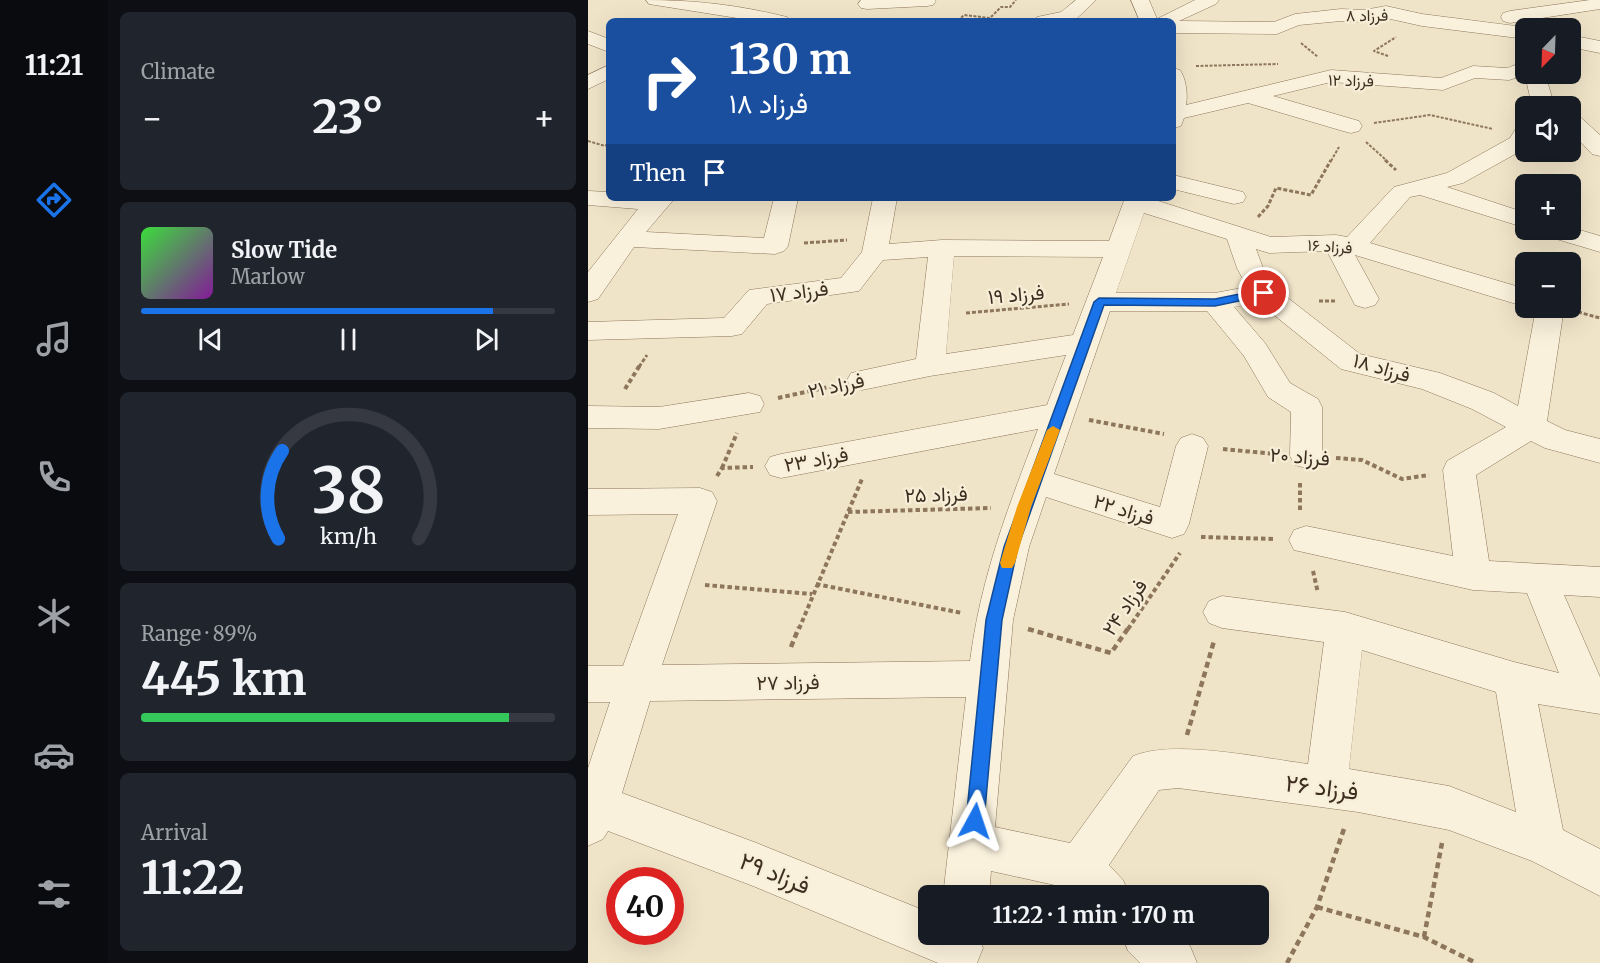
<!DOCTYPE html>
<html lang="en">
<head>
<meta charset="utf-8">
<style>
  body { margin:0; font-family:Merriweather,Vazirmatn,serif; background:#20242c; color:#f1f3f6; height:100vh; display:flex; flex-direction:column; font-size:22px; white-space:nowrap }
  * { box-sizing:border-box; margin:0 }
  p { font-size:20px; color:#9ea1a6 }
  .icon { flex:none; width:33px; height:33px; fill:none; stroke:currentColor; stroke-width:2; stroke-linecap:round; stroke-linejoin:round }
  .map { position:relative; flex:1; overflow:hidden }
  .details { display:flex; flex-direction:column; gap:12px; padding:12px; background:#0d0f14; width:480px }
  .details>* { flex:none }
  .hud { position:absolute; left:18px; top:18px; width:570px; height:183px; border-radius:9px; box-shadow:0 6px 24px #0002; background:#1a4fa0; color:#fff; overflow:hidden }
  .needle { width:39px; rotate:203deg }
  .fabs { position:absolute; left:927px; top:18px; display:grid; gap:12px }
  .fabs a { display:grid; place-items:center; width:66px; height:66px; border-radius:9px; background:#171b24; box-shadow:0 6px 24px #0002; font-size:30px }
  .speed { position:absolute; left:18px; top:867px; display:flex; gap:12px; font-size:30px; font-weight:700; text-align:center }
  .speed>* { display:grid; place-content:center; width:78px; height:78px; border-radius:50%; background:#171b24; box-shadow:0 6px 24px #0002; line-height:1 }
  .speed .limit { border:9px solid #d22; background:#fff; color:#111 }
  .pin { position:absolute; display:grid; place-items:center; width:51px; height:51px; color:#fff; margin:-26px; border:3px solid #fff; border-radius:50%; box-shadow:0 2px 6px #0007 }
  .me { position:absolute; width:66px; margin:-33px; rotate:5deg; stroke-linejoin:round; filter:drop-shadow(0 0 4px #0008) }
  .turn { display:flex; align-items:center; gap:21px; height:126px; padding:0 24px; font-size:27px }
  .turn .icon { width:78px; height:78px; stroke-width:2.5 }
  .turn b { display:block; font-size:42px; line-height:51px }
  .then { display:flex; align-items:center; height:57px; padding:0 24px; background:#0003; gap:12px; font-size:22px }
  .big { font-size:45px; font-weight:700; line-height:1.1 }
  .details .card { flex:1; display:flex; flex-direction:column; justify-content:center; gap:9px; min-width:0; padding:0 21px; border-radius:9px; background:#20242c }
  .details .dial { align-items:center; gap:0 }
  .dial svg { height:156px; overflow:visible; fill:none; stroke:#363941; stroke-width:7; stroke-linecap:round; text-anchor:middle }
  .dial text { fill:#f1f3f6; stroke:none }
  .song { display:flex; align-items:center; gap:18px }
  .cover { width:72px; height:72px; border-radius:9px; background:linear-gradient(135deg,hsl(120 70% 55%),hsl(290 70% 35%)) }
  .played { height:6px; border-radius:3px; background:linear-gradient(90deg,#1a73e8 85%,#363941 85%) }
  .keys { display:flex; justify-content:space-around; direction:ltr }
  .heat { display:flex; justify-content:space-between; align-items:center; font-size:33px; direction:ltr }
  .charge { height:9px; border-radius:4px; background:linear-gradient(90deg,#34c759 89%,#363941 0) }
  .trip { position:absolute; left:330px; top:885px; width:351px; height:60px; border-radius:9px; background:#171b24; box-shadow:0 6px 24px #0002; font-weight:700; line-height:60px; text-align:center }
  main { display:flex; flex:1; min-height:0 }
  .tabs { display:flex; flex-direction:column; width:108px; justify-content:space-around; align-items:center; background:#090b0e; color:#9ea1a6 }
  .tabs .icon { width:42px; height:42px }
  .tabs .selected { color:#1a73e8 }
  .tabs b { font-size:27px; color:#f1f3f6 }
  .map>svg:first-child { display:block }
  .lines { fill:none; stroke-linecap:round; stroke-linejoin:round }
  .minor-casing { stroke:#8d765c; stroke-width:1 }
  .path-far3 { stroke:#8d765c; stroke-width:2; stroke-dasharray:3 1.5; stroke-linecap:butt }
  .path-far2 { stroke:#8d765c; stroke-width:3; stroke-dasharray:4 2; stroke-linecap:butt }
  .path-far1 { stroke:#8d765c; stroke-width:4; stroke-dasharray:4.5 3; stroke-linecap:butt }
  .path { stroke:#8d765c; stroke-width:4.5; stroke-dasharray:6 4; stroke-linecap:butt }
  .minor { fill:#faf1dc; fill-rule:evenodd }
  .route { fill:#1a73e8; stroke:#114b97; stroke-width:1.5 }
  .slow { fill:#f59e0b }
  .labels { text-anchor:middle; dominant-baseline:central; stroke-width:4.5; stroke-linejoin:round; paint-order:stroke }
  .far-street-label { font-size:16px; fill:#3d2e20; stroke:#f7eed8 }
  .street-label { font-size:20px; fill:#3d2e20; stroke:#f7eed8 }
  .near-street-label { font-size:24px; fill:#3d2e20; stroke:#f7eed8 }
</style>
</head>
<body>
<main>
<nav class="tabs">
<b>11:21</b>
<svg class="icon selected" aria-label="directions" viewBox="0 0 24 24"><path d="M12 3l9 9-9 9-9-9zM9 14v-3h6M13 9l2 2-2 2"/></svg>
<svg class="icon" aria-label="music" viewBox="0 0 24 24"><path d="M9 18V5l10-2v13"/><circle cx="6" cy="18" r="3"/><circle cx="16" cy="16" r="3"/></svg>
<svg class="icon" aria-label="phone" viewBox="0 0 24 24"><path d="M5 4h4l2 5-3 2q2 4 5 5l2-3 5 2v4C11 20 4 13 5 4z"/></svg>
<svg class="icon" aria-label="climate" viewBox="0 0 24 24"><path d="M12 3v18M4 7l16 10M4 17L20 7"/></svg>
<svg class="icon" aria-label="car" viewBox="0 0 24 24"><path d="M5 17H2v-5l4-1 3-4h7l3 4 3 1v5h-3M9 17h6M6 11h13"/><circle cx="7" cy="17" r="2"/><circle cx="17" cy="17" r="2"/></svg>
<svg class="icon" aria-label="filters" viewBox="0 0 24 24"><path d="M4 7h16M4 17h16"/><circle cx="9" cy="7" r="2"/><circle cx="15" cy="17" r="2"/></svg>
</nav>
<section class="details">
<div class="card"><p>Climate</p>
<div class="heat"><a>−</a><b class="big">23°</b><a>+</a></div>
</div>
<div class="card">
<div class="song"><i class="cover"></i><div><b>Slow Tide</b><p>Marlow</p></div></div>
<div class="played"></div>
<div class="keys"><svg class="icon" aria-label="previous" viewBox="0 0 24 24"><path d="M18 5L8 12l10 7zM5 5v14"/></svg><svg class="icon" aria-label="pause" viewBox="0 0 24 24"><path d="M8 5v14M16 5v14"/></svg><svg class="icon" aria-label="next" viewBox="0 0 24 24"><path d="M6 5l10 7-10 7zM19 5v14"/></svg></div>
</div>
<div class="card dial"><svg viewBox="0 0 100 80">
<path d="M14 69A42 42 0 1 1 86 69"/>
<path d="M14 69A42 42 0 0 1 16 24" stroke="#1a73e8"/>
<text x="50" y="56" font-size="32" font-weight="700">38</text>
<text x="50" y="72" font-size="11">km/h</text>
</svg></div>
<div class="card"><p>Range · 89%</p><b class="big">445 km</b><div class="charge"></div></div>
<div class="card"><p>Arrival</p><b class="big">11:22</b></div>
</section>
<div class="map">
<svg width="1012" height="963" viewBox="0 0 1012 963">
  <rect width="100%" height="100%" fill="#f0e4c8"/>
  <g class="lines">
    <g class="minor-casing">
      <g id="minor">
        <path d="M58,0C108,0 150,5 199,17L201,21H168L67,5L61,4Z"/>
        <path d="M273,0H347L348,1L345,5L339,6L279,9L273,8L270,4Z"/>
        <path d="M488,0H508L486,21H447L449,17L473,12Z"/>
        <path d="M543,0H561L569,19L607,0H631L628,4L591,21L686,22L707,14L753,9L776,10L798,6L834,14L943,28H938V39L834,26L798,18L776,22L753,21L711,25L689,34L585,33V21H552Z"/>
        <path d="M1002,0H1012V9L922,23L915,21L913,17L915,13L922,11Z"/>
        <path d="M0,31L21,39V52L0,44Z"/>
        <path d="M982,35L1012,41V53L982,47Z"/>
        <path d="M938,61V74H957L966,104L964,106H944L937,75L921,80L887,78L855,90L743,82L685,96L771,121L774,126L771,131L763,133L755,131L660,103L596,118L593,126L585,128V68L592,70C598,79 600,94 598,105L743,70L853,78L885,66L919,68Z"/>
        <path d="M21,65V79L0,89V75Z"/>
        <path d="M982,114L990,115L1012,135V156L1004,154L982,131Z"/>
        <path d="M938,124V148L875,183L859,187L938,213V228L832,195L822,197L782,243L938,289V307L767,255L791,299L787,305L777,308L767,305L739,251L681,253L668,249L675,268L687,288L772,354L852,373L906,393L930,406L948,308H976L959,421L977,430L1012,439V463L957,448L943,441L888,475L901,561L1012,567V597L976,595L1012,677V714L950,704L975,830L1012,849V896L944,861L861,830L770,812L590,788L571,790L521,865L535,880L542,896H487L480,888L403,871L401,896H355L378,697L62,701L34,793L166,842L340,912V934H389L395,948L389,963H350L165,886L20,831L15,839L0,846V768L22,702H0V666H35L90,514L0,515V489L112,488L124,492L129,501L74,665L382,661C393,576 420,508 450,429L193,478L182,475L177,466L182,457L193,454L459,405L478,355L342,376L274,390L263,387L259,380L263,373L328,359L340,257L295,260L271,291L179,304L154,334L144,336L0,340V322L136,318L161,290L253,278L274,252L285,198H309L301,244L354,240L521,241L537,198H561L683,237L748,235L759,237L806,187L859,173L922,138L930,125ZM556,213L639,239L649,268L659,287L627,293H528ZM366,256L515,257L485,335L358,354ZM671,303L753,369L834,389L884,409L918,427L859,461L855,470L865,556L718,526L706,530L701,540L706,550L885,590L939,593L971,673L926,662L757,612L634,596L621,601L615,612L621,623L634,628L736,642L720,764C673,758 587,739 545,756L482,843L407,827L425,620L441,547L458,497L584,538L596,534L601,524L620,446L615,438L604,434L593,438L588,446L572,507L466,474L522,311H619L656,356L680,397L703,412L702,456L707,465L718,468L729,465L734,456V407L730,399L702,383L677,343L646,307ZM774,650L908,692L928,812L861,786L761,769Z"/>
        <path d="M585,175L655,192L658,197L655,202L646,204L585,189Z"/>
        <path d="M0,191L21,192V198H87L58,232L176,238L186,198H210L200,246L196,251L187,254L46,247L10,299L0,302V272L50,209L0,205Z"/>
        <path d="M982,227L1012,236V252L955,235L951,230H982Z"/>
        <path d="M161,393L172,396L176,404L172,412L71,429L0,428V406L71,407Z"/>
        <path d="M534,934H591L602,946L609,963H552L540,951Z"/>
      </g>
    </g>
    <g class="path-far3">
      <path d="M370,21L376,15L402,18L413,7H422L428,0"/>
      <path d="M713,43L730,57"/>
      <path d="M800,56L786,51L808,37"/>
      <path d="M608,66L690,64"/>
      <path d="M786,123L842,115L905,129"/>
      <path d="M0,141L17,146L21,143"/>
      <path d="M778,142L799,161"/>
      <path d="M743,161L751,147"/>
    </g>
    <g class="path-far2">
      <path d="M797,160L808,170"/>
      <path d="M152,198L169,199"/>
      <path d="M225,199L240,198"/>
      <path d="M670,217L680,206L688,188L723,195L743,160"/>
      <path d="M216,243L259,240"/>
      <path d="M731,301H748"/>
      <path d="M990,312L1012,318"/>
      <path d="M378,313L481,304"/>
      <path d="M51,367L59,355"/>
    </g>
    <g class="path-far1">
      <path d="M37,389L52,365"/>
      <path d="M190,398L245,386"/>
      <path d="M501,420L576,434"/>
      <path d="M635,449L687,454"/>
      <path d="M748,458L774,460L814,479L841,475"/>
      <path d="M134,468L149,433"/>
      <path d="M129,476L134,468L165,467"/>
      <path d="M712,483V511"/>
      <path d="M260,512L403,508"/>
      <path d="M613,537L687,539"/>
      <path d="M725,571L730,593"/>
      <path d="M228,584L374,613"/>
      <path d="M117,585L224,594"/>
      <path d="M211,629L274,479"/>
      <path d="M540,629L592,553"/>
    </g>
    <g class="path">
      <path d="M440,629L523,653L541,627"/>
      <path d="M203,647L211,627"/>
      <path d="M599,735L626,641"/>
      <path d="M729,907L836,937L888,963"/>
      <path d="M836,937L854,843"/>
      <path d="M699,963L729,907L757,826"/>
    </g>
    <use href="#minor" class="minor"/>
  </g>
  <path class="route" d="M676,289L680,290V295L627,306L516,305L430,547L414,620L396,821L393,827L387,830L380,827L378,821L398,620L416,547L506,302L511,298L627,299Z"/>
  <path class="slow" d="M465,426L472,430L443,507L427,563L424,568H414L412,563L429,507L459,430Z"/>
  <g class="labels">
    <g class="far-street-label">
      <text transform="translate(779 15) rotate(-1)">فرزاد ۸</text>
      <text transform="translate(763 80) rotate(1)">فرزاد ۱۲</text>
      <text transform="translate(742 246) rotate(4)">فرزاد ۱۶</text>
    </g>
    <g class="street-label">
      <text transform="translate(211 291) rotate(-7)">فرزاد ۱۷</text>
      <text transform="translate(428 294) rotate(-5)">فرزاد ۱۹</text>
      <text transform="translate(794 367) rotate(16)">فرزاد ۱۸</text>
      <text transform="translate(248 385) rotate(-12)">فرزاد ۲۱</text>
      <text transform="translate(712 456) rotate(4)">فرزاد ۲۰</text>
      <text transform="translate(228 459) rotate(-10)">فرزاد ۲۳</text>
      <text transform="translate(348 494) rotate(-2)">فرزاد ۲۵</text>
      <text transform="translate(536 509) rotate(17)">فرزاد ۲۲</text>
      <text transform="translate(536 607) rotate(-56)">فرزاد ۲۴</text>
      <text transform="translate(200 682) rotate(-1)">فرزاد ۲۷</text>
    </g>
    <g class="near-street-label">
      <text transform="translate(734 787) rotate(7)">فرزاد ۲۶</text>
      <text transform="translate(187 873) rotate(22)">فرزاد ۲۹</text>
    </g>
  </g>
</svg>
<div class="fabs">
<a><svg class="needle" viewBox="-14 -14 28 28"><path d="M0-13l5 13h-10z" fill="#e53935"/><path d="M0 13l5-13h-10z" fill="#9ea1a6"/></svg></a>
<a><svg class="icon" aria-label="sound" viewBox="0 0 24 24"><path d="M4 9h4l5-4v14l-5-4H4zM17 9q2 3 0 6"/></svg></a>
<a>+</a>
<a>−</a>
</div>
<div class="speed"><div class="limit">40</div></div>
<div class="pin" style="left:676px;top:293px;background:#d93025"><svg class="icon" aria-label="arrive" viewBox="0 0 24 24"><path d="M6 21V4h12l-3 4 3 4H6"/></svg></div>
<svg class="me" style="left:387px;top:821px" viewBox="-20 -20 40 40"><path d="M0-17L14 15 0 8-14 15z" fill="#1a73e8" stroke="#fff" stroke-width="4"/></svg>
<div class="trip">11:22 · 1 min · 170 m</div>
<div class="hud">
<div class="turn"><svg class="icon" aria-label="right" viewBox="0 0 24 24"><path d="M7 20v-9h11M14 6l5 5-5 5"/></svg><div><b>130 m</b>فرزاد ۱۸</div></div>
<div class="then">Then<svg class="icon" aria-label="arrive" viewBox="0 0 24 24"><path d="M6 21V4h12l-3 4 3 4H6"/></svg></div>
</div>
</div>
</main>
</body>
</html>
